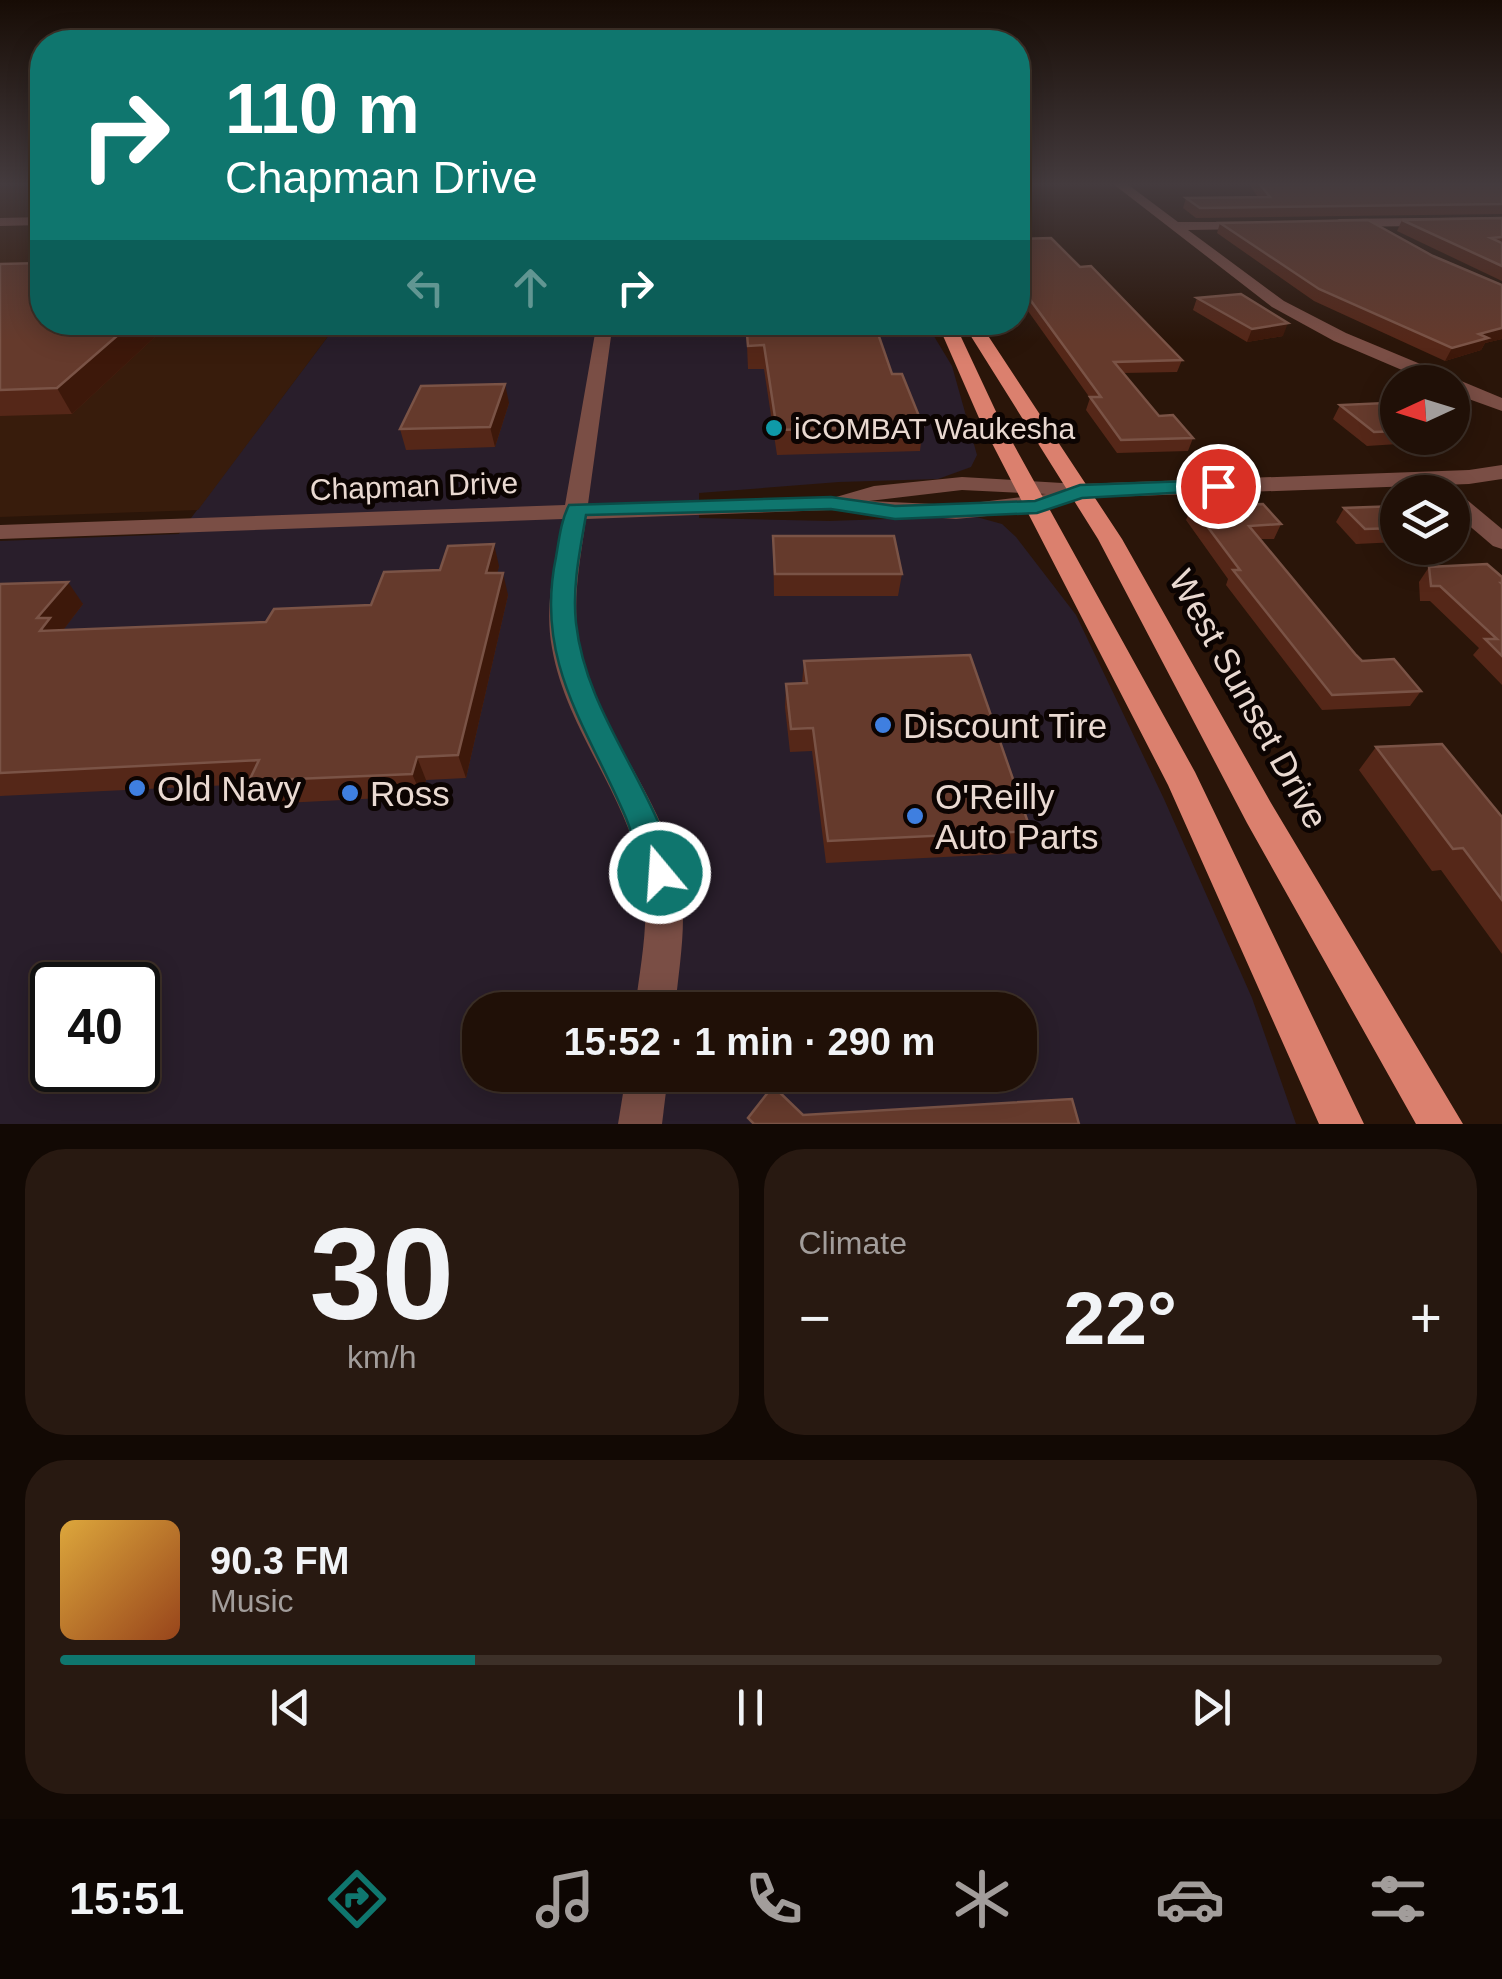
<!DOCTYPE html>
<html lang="en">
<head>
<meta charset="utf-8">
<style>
  body { margin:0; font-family:Arial,sans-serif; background:#281911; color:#f1f3f6; height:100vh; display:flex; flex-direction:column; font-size:38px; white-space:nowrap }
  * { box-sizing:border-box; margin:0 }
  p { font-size:32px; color:#a29d9b }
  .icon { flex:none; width:55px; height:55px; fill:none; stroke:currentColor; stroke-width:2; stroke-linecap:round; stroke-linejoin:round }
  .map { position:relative; height:1124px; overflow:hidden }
  .drawer { display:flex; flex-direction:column; gap:25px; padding:25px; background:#120904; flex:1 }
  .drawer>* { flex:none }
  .banner { position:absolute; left:30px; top:30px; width:1000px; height:305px; border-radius:40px; box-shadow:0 5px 25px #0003,0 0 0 2px #3d3028; background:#0f766e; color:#fff; overflow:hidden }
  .needle { width:65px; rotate:266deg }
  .buttons { position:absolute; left:1380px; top:365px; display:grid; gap:20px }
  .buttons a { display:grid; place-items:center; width:90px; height:90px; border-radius:50%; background:#201007; box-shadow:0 5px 25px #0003,0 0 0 2px #3d3028; font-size:50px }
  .speed { position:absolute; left:30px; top:962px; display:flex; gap:20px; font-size:50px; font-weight:700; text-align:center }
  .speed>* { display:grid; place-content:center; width:130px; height:130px; border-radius:50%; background:#201007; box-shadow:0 5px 25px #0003,0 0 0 2px #3d3028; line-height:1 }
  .speed .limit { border:5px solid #111; border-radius:15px; background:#fff; color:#111 }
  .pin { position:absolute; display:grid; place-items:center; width:85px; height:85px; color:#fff; margin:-42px; border:5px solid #fff; border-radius:50%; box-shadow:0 2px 10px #0007 }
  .me { position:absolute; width:110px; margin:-55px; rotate:342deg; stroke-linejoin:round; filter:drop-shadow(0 0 8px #0008) }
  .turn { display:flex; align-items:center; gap:35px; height:210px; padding:0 30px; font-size:45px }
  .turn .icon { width:130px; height:130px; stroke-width:2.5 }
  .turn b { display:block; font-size:70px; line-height:85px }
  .lanes { display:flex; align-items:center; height:95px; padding:0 30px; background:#0003; justify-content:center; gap:50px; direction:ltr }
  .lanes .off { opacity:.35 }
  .big { font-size:75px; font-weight:700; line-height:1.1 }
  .drawer .tile { flex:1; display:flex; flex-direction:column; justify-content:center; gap:15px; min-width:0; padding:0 35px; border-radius:40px; background:#281911 }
  .drawer .dial { align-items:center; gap:0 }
  .dial b { font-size:130px; line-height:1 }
  .song { display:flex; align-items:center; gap:30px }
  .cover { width:120px; height:120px; border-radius:15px; background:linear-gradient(135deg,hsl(40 70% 55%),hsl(20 70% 35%)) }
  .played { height:10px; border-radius:5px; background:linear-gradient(90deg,#0f766e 30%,#3d3028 30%) }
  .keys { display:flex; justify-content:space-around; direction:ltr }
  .heat { display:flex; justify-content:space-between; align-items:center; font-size:55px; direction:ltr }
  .drawer .tiles { flex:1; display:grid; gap:25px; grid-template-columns:1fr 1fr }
  .tile:last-child { grid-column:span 2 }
  .trip { position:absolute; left:462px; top:992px; width:575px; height:100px; border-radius:40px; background:#201007; box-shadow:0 5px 25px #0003,0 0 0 2px #3d3028; font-weight:700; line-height:100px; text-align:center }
  .dock { display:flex; height:160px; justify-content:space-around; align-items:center; background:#0d0603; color:#a29d9b }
  .dock .icon { width:70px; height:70px }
  .dock .on { color:#0f766e }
  .dock b { font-size:45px; color:#f1f3f6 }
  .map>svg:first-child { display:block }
  .commercial { fill:#291e2b; fill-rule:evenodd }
  .built { fill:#381c0c }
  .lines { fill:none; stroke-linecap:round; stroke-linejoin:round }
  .minor { fill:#7a4e45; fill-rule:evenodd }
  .major { fill:#db806e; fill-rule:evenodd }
  .wall { fill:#552718 }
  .shaded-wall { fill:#3d180a }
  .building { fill:#653a2c; stroke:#7a5346; stroke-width:2.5 }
  .route { fill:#0f766e; stroke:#0a4d48; stroke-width:2.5 }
  .culture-dot { fill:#0f9aa8; stroke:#0c0402; stroke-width:4 }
  .shop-dot { fill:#3f7fe0; stroke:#0c0402; stroke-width:4 }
  .labels { text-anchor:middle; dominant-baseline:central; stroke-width:10; stroke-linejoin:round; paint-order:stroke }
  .poi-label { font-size:30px; fill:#e9d9d1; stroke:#0c0402; text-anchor:start }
  .street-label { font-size:30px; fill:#e9d9d1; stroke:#0c0402 }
  .near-street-label { font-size:35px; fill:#e9d9d1; stroke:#0c0402 }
  .near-poi-label { font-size:35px; fill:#e9d9d1; stroke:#0c0402; text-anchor:start }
</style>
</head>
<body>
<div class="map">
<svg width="1502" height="1124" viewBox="0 0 1502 1124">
  <rect width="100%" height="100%" fill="#2a1509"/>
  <path class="commercial" d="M338,323H926L952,366L977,455L971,467L938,479L839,482L699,493V518L829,521L973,516L1002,524L1016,537L1076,615L1164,799L1252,998L1296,1124H0V541L179,534ZM52,985H138V1070H52ZM480,1010H1020V1075H480Z"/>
  <path class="built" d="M0,183H42V322L338,323L198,510L0,517Z"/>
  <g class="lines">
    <g class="minor">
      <path d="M1112,183H1126L1178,222H1259V228L1254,229L1188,230L1284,301L1346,333L1502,398V411L1452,393V382H1430L1334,341L1272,307Z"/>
      <path d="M42,217V225L0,226V218Z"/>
      <path d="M1502,217V225L1339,227L1332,223L1339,219Z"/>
      <path d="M597,322H613L588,504L836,497L874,486L962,477L1079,484L1469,470L1502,465V479L1469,484L1081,498L1019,513L956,519L831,510L586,519C580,561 571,605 580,648C598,729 658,792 678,872C689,917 679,965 675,1010H635C640,966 651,918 642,874C626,793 566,729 552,648C544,605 555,561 563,519L0,539V525L565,505ZM962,490L1046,494L956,505L869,501Z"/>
      <path d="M1451,492L1460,494L1502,529V549L1493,546L1452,511Z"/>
      <path d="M626,1075H668L662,1124H618Z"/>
    </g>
    <g class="major">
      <path d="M937,322H954L999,418L1195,772L1364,1124H1319L1168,785L979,418Z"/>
      <path d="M962,322H979L1122,539L1271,803L1463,1124H1416L1247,823L1098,539Z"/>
    </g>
  </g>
  <g class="wall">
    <path d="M1248,183H1502V214L1196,218L1183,208L1186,198L1258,197Z"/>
    <path d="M1502,218V281L1397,231L1402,220Z"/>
    <path d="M1220,223L1433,256L1502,285V339L1485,343L1481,350L1445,361L1314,301L1217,233Z"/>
    <path d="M1018,239L1080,267L1182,360L1177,372L1123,373L1159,416L1193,438L1188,451L1117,453L1086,410L1090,398L1018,297Z"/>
    <path d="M0,264L42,322H171L72,414L0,416Z"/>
    <path d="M1197,298L1283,336L1247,342L1193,310Z"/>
    <path d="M746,322L892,374L923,426L920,451L777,455L764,369H748Z"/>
    <path d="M509,403L495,447L406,450L400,429Z"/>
    <path d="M1340,405L1398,411V438H1417L1414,443L1367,446L1333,419Z"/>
    <path d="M1192,506L1281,524L1274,539H1260L1362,661L1421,691L1410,706L1322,710L1226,585L1228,579L1186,520Z"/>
    <path d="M1398,506V542L1356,544L1336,522L1344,508Z"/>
    <path d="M773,536L902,574L898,596H774Z"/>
    <path d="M499,566L497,573L508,595L466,778L426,780L422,796L264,804L251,784L0,796V584L83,604L63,630L266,622L371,605Z"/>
    <path d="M1429,567L1502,577V685L1473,655L1479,648L1430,601H1420L1419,582Z"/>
    <path d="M804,661L1031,831L1023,853L826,863L812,751L790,752L785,707L786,684L802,683Z"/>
    <path d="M1376,747L1502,817V954L1441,870L1432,871L1359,770Z"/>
  </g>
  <g class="shaded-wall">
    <path d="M133,322H171L72,414L57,388Z"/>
    <path d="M1288,323L1283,336L1247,342L1252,329Z"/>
    <path d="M1502,328V339L1485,343L1481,350L1445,361L1452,348L1479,334Z"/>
    <path d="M505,384L509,403L495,447L490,427Z"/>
    <path d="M494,544L499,566L492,596L486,573Z"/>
    <path d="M503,573L508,595L466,778L458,755Z"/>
    <path d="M68,582L83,604L61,633L40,631L37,618Z"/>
    <path d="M417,757L426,780L422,796L412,774Z"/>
  </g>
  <g class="building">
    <path d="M1259,183H1502V204L1200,208L1186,198L1270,197Z"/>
    <path d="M1502,218V237L1491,238L1502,243V266L1402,220Z"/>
    <path d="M1368,220L1433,256L1502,285V328L1479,334L1488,338L1452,348L1319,289L1220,223Z"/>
    <path d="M1051,238L1080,267L1091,266L1182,360L1114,362L1159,416L1173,415L1193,438L1121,440L1090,397H1101L1018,283V239Z"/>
    <path d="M42,263V322H133L57,388L0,390V264Z"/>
    <path d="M1241,294L1288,323L1252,329L1197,298Z"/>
    <path d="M746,322H874L892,374H902L923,426L777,430L764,345L748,346Z"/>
    <path d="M505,384L490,427L400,429L421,386Z"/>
    <path d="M1386,403L1398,411V431L1374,432L1340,405Z"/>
    <path d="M1263,504L1281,524L1249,526L1356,655L1362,661L1394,659L1421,691L1332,695L1233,570H1240L1192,506Z"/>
    <path d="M1398,506V528L1365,529L1344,508Z"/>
    <path d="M773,536H894L902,574H775Z"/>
    <path d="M494,544L486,573H503L458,755L417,757L412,774L249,781L259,760L0,773V584L68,582L37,618H50L40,631L266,622L274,609L371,605L384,572L440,570L448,546Z"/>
    <path d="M1487,564L1502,577V583H1501L1502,584V656L1485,639H1497L1440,586H1431L1429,567Z"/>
    <path d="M970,655L1031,831L828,841L813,728L791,729L786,684L807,683L804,661Z"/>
    <path d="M1442,744L1502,817V900L1463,848L1453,849L1376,747Z"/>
    <path d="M773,1086L803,1115L1072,1099L1079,1124H754L748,1118Z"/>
  </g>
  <linearGradient id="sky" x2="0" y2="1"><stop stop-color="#170c05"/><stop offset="0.54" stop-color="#443b3e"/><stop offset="1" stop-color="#443b3e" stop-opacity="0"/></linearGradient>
  <rect width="1502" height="341" fill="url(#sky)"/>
  <path class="route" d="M1218,480L1228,486L1225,490L1082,498L1037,513L895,519L831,509L586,515C580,550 572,587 576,623C584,695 626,751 655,815C664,833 669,854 676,873L671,884L660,888L648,884C639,863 635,840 626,818C588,728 534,662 556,557C559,540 561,520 569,505L831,497L895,506L1035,501L1080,485Z"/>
  <circle class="culture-dot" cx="774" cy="428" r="10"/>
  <g class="shop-dot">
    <circle cx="883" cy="725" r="10"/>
    <circle cx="137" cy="788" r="10"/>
    <circle cx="350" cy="793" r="10"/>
    <circle cx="915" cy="816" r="10"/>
  </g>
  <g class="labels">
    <g class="poi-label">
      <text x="794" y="428">iCOMBAT Waukesha</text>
    </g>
    <g class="street-label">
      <text transform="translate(414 486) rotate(-2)">Chapman Drive</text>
    </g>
    <g class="near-street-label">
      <text transform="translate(1249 699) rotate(61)">West Sunset Drive</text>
    </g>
    <g class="near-poi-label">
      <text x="903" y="725">Discount Tire</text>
      <text x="157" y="788">Old Navy</text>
      <text x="370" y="793">Ross</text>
      <text x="935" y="796">O'Reilly<tspan x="935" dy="40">Auto Parts</tspan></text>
    </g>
  </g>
</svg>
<div class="buttons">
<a><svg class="needle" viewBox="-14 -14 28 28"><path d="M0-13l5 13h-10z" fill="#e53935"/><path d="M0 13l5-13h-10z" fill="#a29d9b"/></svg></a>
<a><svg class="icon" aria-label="layers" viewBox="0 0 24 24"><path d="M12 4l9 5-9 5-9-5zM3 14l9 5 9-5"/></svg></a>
</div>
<div class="speed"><div class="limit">40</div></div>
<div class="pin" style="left:1218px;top:486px;background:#d93025"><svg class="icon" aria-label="arrive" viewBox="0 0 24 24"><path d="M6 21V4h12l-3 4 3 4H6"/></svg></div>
<svg class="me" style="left:660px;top:873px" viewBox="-20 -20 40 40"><circle r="17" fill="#0f766e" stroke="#fff" stroke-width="3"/><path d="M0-11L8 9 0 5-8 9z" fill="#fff"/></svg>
<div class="trip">15:52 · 1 min · 290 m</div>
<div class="banner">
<div class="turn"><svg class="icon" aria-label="right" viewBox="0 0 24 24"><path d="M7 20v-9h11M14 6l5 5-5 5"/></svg><div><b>110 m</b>Chapman Drive</div></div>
<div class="lanes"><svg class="icon off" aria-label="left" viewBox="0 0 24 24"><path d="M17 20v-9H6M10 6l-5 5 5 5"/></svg><svg class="icon off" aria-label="ahead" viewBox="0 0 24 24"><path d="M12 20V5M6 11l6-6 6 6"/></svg><svg class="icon" aria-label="right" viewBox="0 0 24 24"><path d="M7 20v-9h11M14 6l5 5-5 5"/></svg></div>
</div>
</div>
<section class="drawer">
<div class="tiles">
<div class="tile dial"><b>30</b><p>km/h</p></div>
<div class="tile"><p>Climate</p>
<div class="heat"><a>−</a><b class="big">22°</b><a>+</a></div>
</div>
<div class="tile">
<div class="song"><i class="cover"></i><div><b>90.3 FM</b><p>Music</p></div></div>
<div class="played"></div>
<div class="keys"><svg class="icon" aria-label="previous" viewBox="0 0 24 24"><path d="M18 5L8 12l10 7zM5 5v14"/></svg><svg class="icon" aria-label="pause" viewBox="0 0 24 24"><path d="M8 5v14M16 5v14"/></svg><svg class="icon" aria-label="next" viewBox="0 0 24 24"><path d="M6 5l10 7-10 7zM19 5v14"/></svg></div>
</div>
</div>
</section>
<nav class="dock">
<b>15:51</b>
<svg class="icon on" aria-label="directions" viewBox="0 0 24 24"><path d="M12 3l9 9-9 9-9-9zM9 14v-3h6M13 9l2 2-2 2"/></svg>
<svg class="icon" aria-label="music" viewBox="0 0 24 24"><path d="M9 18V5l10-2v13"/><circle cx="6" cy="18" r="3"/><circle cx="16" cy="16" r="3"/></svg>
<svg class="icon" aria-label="phone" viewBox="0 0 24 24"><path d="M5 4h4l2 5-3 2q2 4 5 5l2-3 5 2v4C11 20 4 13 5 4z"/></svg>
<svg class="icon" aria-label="climate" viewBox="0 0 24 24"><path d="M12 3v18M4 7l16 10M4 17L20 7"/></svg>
<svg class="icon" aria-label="car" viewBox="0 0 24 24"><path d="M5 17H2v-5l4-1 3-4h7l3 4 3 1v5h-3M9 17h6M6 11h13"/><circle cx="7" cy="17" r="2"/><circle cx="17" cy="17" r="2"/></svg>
<svg class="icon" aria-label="filters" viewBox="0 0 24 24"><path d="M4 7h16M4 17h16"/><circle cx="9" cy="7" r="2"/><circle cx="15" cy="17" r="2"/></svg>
</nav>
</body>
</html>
